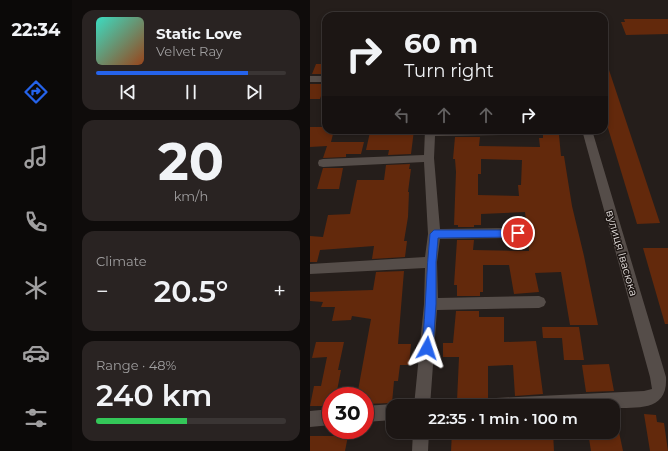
<!DOCTYPE html>
<html lang="en">
<head>
<meta charset="utf-8">
<style>
  body { margin:0; font-family:Montserrat,sans-serif; background:#292322; color:#f1f3f6; height:100vh; display:flex; flex-direction:column; font-size:15px; white-space:nowrap }
  * { box-sizing:border-box; margin:0 }
  p { font-size:13px; color:#a09fa0 }
  .icon { flex:none; width:22px; height:22px; fill:none; stroke:currentColor; stroke-width:2; stroke-linecap:round; stroke-linejoin:round }
  .map { position:relative; flex:1; overflow:hidden }
  .panel { display:flex; flex-direction:column; gap:10px; padding:10px; background:#0f0c0b; width:238px }
  .panel>* { flex:none }
  .banner { position:absolute; left:12px; top:12px; width:286px; height:122px; border-radius:12px; box-shadow:0 2px 6px #0003,0 0 0 1px #3a3534; background:#1c1614; color:#f1f3f6; overflow:hidden }
  .speed { position:absolute; left:12px; top:387px; display:flex; gap:8px; font-size:20px; font-weight:700; text-align:center }
  .speed>* { display:grid; place-content:center; width:52px; height:52px; border-radius:50%; background:#1c1614; box-shadow:0 2px 6px #0003,0 0 0 1px #3a3534; line-height:1 }
  .speed .limit { border:6px solid #d22; background:#fff; color:#111 }
  .pin { position:absolute; display:grid; place-items:center; width:34px; height:34px; color:#fff; margin:-17px; border:2px solid #fff; border-radius:50%; box-shadow:0 1px 4px #0007 }
  .me { position:absolute; width:44px; margin:-22px; rotate:5deg; stroke-linejoin:round; filter:drop-shadow(0 0 3px #0008) }
  .turn { display:flex; align-items:center; gap:14px; height:84px; padding:0 16px; font-size:18px }
  .turn .icon { width:52px; height:52px; stroke-width:2.5 }
  .turn b { display:block; font-size:28px; line-height:34px }
  .lanes { display:flex; align-items:center; height:38px; padding:0 16px; background:#0003; justify-content:center; gap:20px; direction:ltr }
  .lanes .off { opacity:.35 }
  .big { font-size:30px; font-weight:600; line-height:1.1 }
  .panel .widget { flex:1; display:flex; flex-direction:column; justify-content:center; gap:6px; min-width:0; padding:0 14px; border-radius:12px; background:#292322 }
  .panel .dial { align-items:center; gap:0 }
  .dial b { font-size:52px; line-height:1 }
  .song { display:flex; align-items:center; gap:12px }
  .cover { width:48px; height:48px; border-radius:6px; background:linear-gradient(135deg,hsl(170 70% 55%),hsl(20 70% 35%)) }
  .played { height:4px; border-radius:2px; background:linear-gradient(90deg,#2563eb 80%,#3a3534 80%) }
  .keys { display:flex; justify-content:space-around; direction:ltr }
  .heat { display:flex; justify-content:space-between; align-items:center; font-size:22px; direction:ltr }
  .charge { height:6px; border-radius:3px; background:linear-gradient(90deg,#34c759 48%,#3a3534 0) }
  .trip { position:absolute; left:76px; top:399px; width:234px; height:40px; border-radius:12px; background:#1c1614; box-shadow:0 2px 6px #0003,0 0 0 1px #3a3534; font-weight:600; line-height:40px; text-align:center }
  main { display:flex; flex:1; min-height:0 }
  .tabs { display:flex; flex-direction:column; width:72px; justify-content:space-around; align-items:center; background:#0b0908; color:#a09fa0 }
  .tabs .icon { width:28px; height:28px }
  .tabs .on { color:#2563eb }
  .tabs b { font-size:18px; color:#f1f3f6 }
  .map>svg:first-child { display:block }
  .building { fill:#63290c; fill-rule:evenodd }
  .lines { fill:none; stroke-linecap:round; stroke-linejoin:round }
  .minor { fill:#554d49; fill-rule:evenodd }
  .route { fill:#2563eb; stroke:#184099 }
  .labels { text-anchor:middle; dominant-baseline:central; stroke-width:3; stroke-linejoin:round; paint-order:stroke }
  .street-label { font-size:11px; fill:#e6e1df; stroke:#1c1512 }
</style>
</head>
<body>
<main>
<nav class="tabs">
<b>22:34</b>
<svg class="icon on" aria-label="directions" viewBox="0 0 24 24"><path d="M12 3l9 9-9 9-9-9zM9 14v-3h6M13 9l2 2-2 2"/></svg>
<svg class="icon" aria-label="music" viewBox="0 0 24 24"><path d="M9 18V5l10-2v13"/><circle cx="6" cy="18" r="3"/><circle cx="16" cy="16" r="3"/></svg>
<svg class="icon" aria-label="phone" viewBox="0 0 24 24"><path d="M5 4h4l2 5-3 2q2 4 5 5l2-3 5 2v4C11 20 4 13 5 4z"/></svg>
<svg class="icon" aria-label="climate" viewBox="0 0 24 24"><path d="M12 3v18M4 7l16 10M4 17L20 7"/></svg>
<svg class="icon" aria-label="car" viewBox="0 0 24 24"><path d="M5 17H2v-5l4-1 3-4h7l3 4 3 1v5h-3M9 17h6M6 11h13"/><circle cx="7" cy="17" r="2"/><circle cx="17" cy="17" r="2"/></svg>
<svg class="icon" aria-label="filters" viewBox="0 0 24 24"><path d="M4 7h16M4 17h16"/><circle cx="9" cy="7" r="2"/><circle cx="15" cy="17" r="2"/></svg>
</nav>
<section class="panel">
<div class="widget">
<div class="song"><i class="cover"></i><div><b>Static Love</b><p>Velvet Ray</p></div></div>
<div class="played"></div>
<div class="keys"><svg class="icon" aria-label="previous" viewBox="0 0 24 24"><path d="M18 5L8 12l10 7zM5 5v14"/></svg><svg class="icon" aria-label="pause" viewBox="0 0 24 24"><path d="M8 5v14M16 5v14"/></svg><svg class="icon" aria-label="next" viewBox="0 0 24 24"><path d="M6 5l10 7-10 7zM19 5v14"/></svg></div>
</div>
<div class="widget dial"><b>20</b><p>km/h</p></div>
<div class="widget"><p>Climate</p>
<div class="heat"><a>−</a><b class="big">20.5°</b><a>+</a></div>
</div>
<div class="widget"><p>Range · 48%</p><b class="big">240 km</b><div class="charge"></div></div>
</section>
<div class="map">
<svg width="358" height="451" viewBox="0 0 358 451">
  <rect width="100%" height="100%" fill="#251e1b"/>
  <g class="building">
    <path d="M314,19H358V34L316,35L311,22H315Z"/>
    <path d="M294,61H296L350,223L327,224L294,115Z"/>
    <path d="M6,64H16V74H2Z"/>
    <path d="M0,84H15L10,99H0Z"/>
    <path d="M0,127H16V130H24L21,142H54L51,154H36V157L13,158L17,146L0,147Z"/>
    <path d="M82,130H104L101,154L78,155L79,150H56L60,132L82,133Z"/>
    <path d="M233,135H249L251,156H254L262,206L274,256L288,325H260L251,272L225,273L229,292L204,294L199,265H173V292H170V296H147V285H144L147,240H164L163,250L219,251L215,212L171,214V225H164V227H148V225H144L146,172L145,159H143L145,137H170L169,146L230,147L229,138H233ZM171,159L212,160L211,185H208L209,196L168,195V174H171Z"/>
    <path d="M100,164L99,169H101L98,192H99L98,217L94,241H97L95,257L62,259L64,246L10,250L7,262H0V236L13,237L18,215L40,214L47,180H74L76,165Z"/>
    <path d="M13,168H33L29,189H7Z"/>
    <path d="M333,248H358V324H355Z"/>
    <path d="M94,271L88,344H101L99,365H90L88,381H84L82,403L55,404V396H47L61,319L42,316L41,320L22,321L25,307H11L13,302L0,301V292L63,290L66,272Z"/>
    <path d="M146,311H169V317H194V342L226,341L233,394L205,396L203,365L178,366V401H147L149,357H133V343H143Z"/>
    <path d="M232,327H269L274,360H254L252,338H233Z"/>
    <path d="M6,342H34L28,370H31L26,396H21V406H0L4,386H11L17,357L2,358Z"/>
    <path d="M299,364L304,391L276,392L272,365Z"/>
    <path d="M334,414L346,415L347,422L354,423L358,451H340Z"/>
    <path d="M142,432H243L244,451H141Z"/>
    <path d="M278,432H309L313,451H281Z"/>
    <path d="M0,436H38L35,451H0Z"/>
  </g>
  <g class="lines">
    <g class="minor">
      <rect x="0" y="76" width="16" height="6"/>
      <path d="M115,130H195L196,132L191,135L125,136L124,158L130,229L208,228L212,230L214,233L212,236L208,238L130,239L127,262L128,298L229,296L234,298L236,302L234,306L229,308L127,310L120,406H104L114,304L115,268L0,274V264L115,257L118,234L114,162L13,167L9,166L8,163L9,160L13,159L114,155Z"/>
      <path d="M272,130H282L356,377C358,412 327,407 303,408V406H178L180,400L186,398L334,391L342,389L340,377Z"/>
      <path d="M83,404L88,406H83V420L55,422V406Z"/>
      <path d="M21,409V425L0,427V411Z"/>
      <path d="M103,432H119L118,451H102Z"/>
    </g>
  </g>
  <path class="route" d="M124,230H208L213,233L208,237L128,238L126,262V304L123,348L121,352L117,353L113,352L112,348C116,310 116,272 120,234Z"/>
  <g class="labels">
    <g class="street-label">
      <text transform="translate(312 253) rotate(74)">вулиця Івасюка</text>
    </g>
  </g>
</svg>
<div class="speed"><div class="limit">30</div></div>
<div class="pin" style="left:208px;top:233px;background:#d93025"><svg class="icon" aria-label="arrive" viewBox="0 0 24 24"><path d="M6 21V4h12l-3 4 3 4H6"/></svg></div>
<svg class="me" style="left:117px;top:348px" viewBox="-20 -20 40 40"><path d="M0-17L14 15 0 8-14 15z" fill="#2563eb" stroke="#fff" stroke-width="4"/></svg>
<div class="trip">22:35 · 1 min · 100 m</div>
<div class="banner">
<div class="turn"><svg class="icon" aria-label="right" viewBox="0 0 24 24"><path d="M7 20v-9h11M14 6l5 5-5 5"/></svg><div><b>60 m</b>Turn right</div></div>
<div class="lanes"><svg class="icon off" aria-label="left" viewBox="0 0 24 24"><path d="M17 20v-9H6M10 6l-5 5 5 5"/></svg><svg class="icon off" aria-label="ahead" viewBox="0 0 24 24"><path d="M12 20V5M6 11l6-6 6 6"/></svg><svg class="icon off" aria-label="ahead" viewBox="0 0 24 24"><path d="M12 20V5M6 11l6-6 6 6"/></svg><svg class="icon" aria-label="right" viewBox="0 0 24 24"><path d="M7 20v-9h11M14 6l5 5-5 5"/></svg></div>
</div>
</div>
</main>
</body>
</html>
